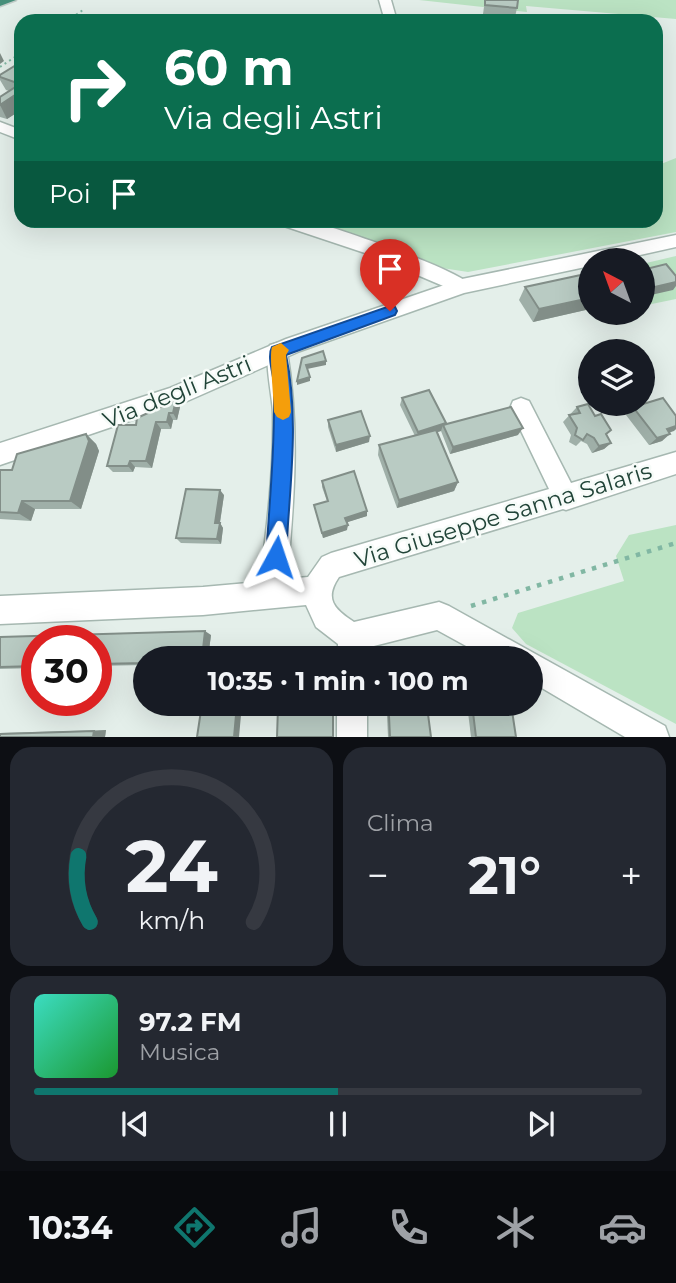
<!DOCTYPE html>
<html lang="it">
<head>
<meta charset="utf-8">
<style>
  body { margin:0; font-family:Montserrat,sans-serif; background:#242831; color:#f1f3f6; height:100vh; display:flex; flex-direction:column; font-size:26px; white-space:nowrap }
  * { box-sizing:border-box; margin:0 }
  p { font-size:23px; color:#9ea1a6 }
  .icon { flex:none; width:38px; height:38px; fill:none; stroke:currentColor; stroke-width:2; stroke-linecap:round; stroke-linejoin:round }
  .map { position:relative; height:737px; overflow:hidden }
  .side { display:flex; flex-direction:column; gap:10px; padding:10px; background:#0d0f14; flex:1 }
  .side>* { flex:none }
  .hud { position:absolute; left:14px; top:14px; width:649px; height:214px; border-radius:21px; box-shadow:0 7px 28px #0002; background:#0b6e4f; color:#fff; overflow:hidden }
  .needle { width:46px; rotate:319deg }
  .fabs { position:absolute; left:578px; top:248px; display:grid; gap:14px }
  .fabs a { display:grid; place-items:center; width:77px; height:77px; border-radius:50%; background:#171b24; box-shadow:0 7px 28px #0002; font-size:35px }
  .speed { position:absolute; left:21px; top:625px; display:flex; gap:14px; font-size:35px; font-weight:700; text-align:center }
  .speed>* { display:grid; place-content:center; width:91px; height:91px; border-radius:50%; background:#171b24; box-shadow:0 7px 28px #0002; line-height:1 }
  .speed .limit { border:10px solid #d22; background:#fff; color:#111 }
  .pin { position:absolute; display:grid; place-items:center; width:60px; height:60px; color:#fff; margin:-72px -30px; border-radius:50% 50% 50% 0; rotate:-45deg; box-shadow:0 0 7px #0007 }
  .pin .icon { rotate:45deg }
  .me { position:absolute; width:77px; margin:-38px; rotate:5deg; stroke-linejoin:round; filter:drop-shadow(0 0 5px #0008) }
  .turn { display:flex; align-items:center; gap:24px; height:147px; padding:0 35px; font-size:32px }
  .turn .icon { width:91px; height:91px; stroke-width:2.5 }
  .turn b { display:block; font-size:49px; line-height:60px }
  .then { display:flex; align-items:center; height:66px; padding:0 35px; background:#0003; gap:14px; font-size:26px }
  .big { font-size:52px; font-weight:700; line-height:1.1 }
  .side .tile { flex:1; display:flex; flex-direction:column; justify-content:center; gap:10px; min-width:0; padding:0 24px; border-radius:21px; background:#242831 }
  .side .dial { align-items:center; gap:0 }
  .dial svg { height:182px; overflow:visible; fill:none; stroke:#363941; stroke-width:7; stroke-linecap:round; text-anchor:middle }
  .dial text { fill:#f1f3f6; stroke:none }
  .song { display:flex; align-items:center; gap:21px }
  .cover { width:84px; height:84px; border-radius:10px; background:linear-gradient(135deg,hsl(170 70% 55%),hsl(130 70% 35%)) }
  .played { height:7px; border-radius:4px; background:linear-gradient(90deg,#0f766e 50%,#363941 50%) }
  .keys { display:flex; justify-content:space-around; direction:ltr }
  .heat { display:flex; justify-content:space-between; align-items:center; font-size:38px; direction:ltr }
  .side .tiles { flex:1; display:grid; gap:10px; grid-template-columns:1fr 1fr }
  .tile:last-child { grid-column:span 2 }
  .trip { position:absolute; left:133px; top:646px; width:410px; height:70px; border-radius:35px; background:#171b24; box-shadow:0 7px 28px #0002; font-weight:700; line-height:70px; text-align:center }
  .menu { display:flex; height:112px; justify-content:space-around; align-items:center; background:#090b0e; color:#9ea1a6 }
  .menu .icon { width:49px; height:49px }
  .menu .selected { color:#0f766e }
  .menu b { font-size:32px; color:#f1f3f6 }
  .map>svg:first-child { display:block }
  .green { fill:#bbe3c3 }
  .lines { fill:none; stroke-linecap:round; stroke-linejoin:round }
  .minor-casing { stroke:#a6b8b1; stroke-width:3 }
  .tertiary-casing { stroke:#a6b8b1; stroke-width:3 }
  .trunk-casing { stroke:#c1cbc7; stroke-width:3 }
  .path-far1 { stroke:#81b7a3; stroke-width:2; stroke-dasharray:2 3.5; stroke-linecap:butt }
  .path { stroke:#81b7a3; stroke-width:4.5; stroke-dasharray:4.5 7; stroke-linecap:butt }
  .minor { fill:#fff; fill-rule:evenodd }
  .tertiary { fill:#fff; fill-rule:evenodd }
  .trunk { fill:#468f7a; fill-rule:evenodd }
  .wall { fill:#9fafa8 }
  .shaded-wall { fill:#828e88 }
  .building { fill:#b9cbc3; stroke:#828e88; stroke-width:2 }
  .route { fill:#1a73e8; stroke:#114b97; stroke-width:2 }
  .slow { fill:#f59e0b }
  .labels { text-anchor:middle; dominant-baseline:central; stroke-width:5; stroke-linejoin:round; paint-order:stroke }
  .street-label { font-size:23px; fill:#214438; stroke:#f6fbf8 }
</style>
</head>
<body>
<div class="map">
<svg width="676" height="737" viewBox="0 0 676 737">
  <rect width="100%" height="100%" fill="#e4efea"/>
  <g class="green">
    <path d="M419,0H676V19L526,6L527,12Z"/>
    <path d="M676,158V232L468,272L442,268L330,229L326,222L501,220L519,225L530,220H656V172L660,170L661,164Z"/>
    <path d="M676,256V299L642,306V264Z"/>
    <path d="M676,525V724L526,644L512,628L518,613L624,581L616,556L629,535Z"/>
  </g>
  <g class="lines">
    <g class="minor-casing">
      <g id="minor">
        <path d="M379,0H391L395,14L393,21H381L383,14Z"/>
        <path d="M0,122L21,130V140L0,132Z"/>
        <path d="M276,220C286,220 298,219 309,221C332,226 463,271 471,286L469,291H455L368,254L278,224Z"/>
        <path d="M277,343L284,345L287,351C300,428 294,503 287,579L308,577L322,557L331,553L549,489L510,408L513,401L521,398L529,401L571,483L676,452V474L566,510L563,509L339,577C324,599 334,609 354,622L439,602L449,606L665,726L669,737H625L530,681V658H488L437,630L366,648V658H338V644L316,627L306,605L203,615L0,624V596L203,587L260,582C267,526 274,471 273,414C273,398 263,358 270,345Z"/>
        <rect x="337" y="704" width="30" height="33"/>
      </g>
    </g>
    <g class="tertiary-casing">
      <path id="tertiary" d="M676,235V247L613,261H590V266L464,293L300,351L185,402L0,465V443L170,388L286,339L462,279Z"/>
    </g>
    <g class="trunk-casing">
      <path id="trunk" d="M0,0H16L0,6Z"/>
    </g>
    <g class="path-far1">
      <path d="M67,21L83,10"/>
      <path d="M0,67L21,53"/>
    </g>
    <path class="path" d="M471,606L676,543"/>
    <use href="#minor" class="minor"/>
    <use href="#tertiary" class="tertiary"/>
    <use href="#trunk" class="trunk"/>
  </g>
  <g class="wall">
    <path d="M485,0L517,8L515,17L483,14Z"/>
    <path d="M21,62V110L7,119L0,117V97L9,91L6,90L0,80V75Z"/>
    <path d="M590,273V309L533,322L519,300L525,287Z"/>
    <path d="M402,398L445,424L518,435L450,454L441,431L437,432L458,482L454,491L397,508L378,455L379,445L415,436L400,405Z"/>
    <path d="M180,407L177,420H173L171,429H161L152,468L135,467L133,472H113L107,466L136,425Z"/>
    <path d="M577,407L595,416L611,430L606,435L611,443L604,449L592,453L587,444L581,441L576,446L569,442L571,435L563,422Z"/>
    <path d="M633,407L676,416V429L669,433L662,441L649,445L626,415Z"/>
    <path d="M328,420L369,442L336,452L328,427Z"/>
    <path d="M86,434L96,444L99,451L81,509H35L31,521L0,519V470H12Z"/>
    <path d="M322,481L367,511V516L347,522V530L323,538L314,505L327,501L322,487Z"/>
    <path d="M224,495L220,523L223,528L221,544L181,543L176,538Z"/>
    <path d="M211,635L208,658H145V665L96,666V640H37V668L0,669V637Z"/>
    <path d="M467,704H511L516,737H471Z"/>
    <path d="M389,709L419,710L431,737H388L387,715Z"/>
    <path d="M106,730L105,737H0V733Z"/>
  </g>
  <g class="shaded-wall">
    <path d="M0,53L4,61L0,64Z"/>
    <path d="M21,91V110L7,119L0,105Z"/>
    <path d="M676,282V286L673,290L642,297V290Z"/>
    <path d="M590,298V309L533,322L539,309Z"/>
    <path d="M326,361V365L307,369L306,365Z"/>
    <path d="M310,377V381L297,385V381Z"/>
    <path d="M176,400L180,407L177,420L173,413Z"/>
    <path d="M169,413L173,420L171,429L167,422Z"/>
    <path d="M156,422L161,429L152,468L146,461Z"/>
    <path d="M446,423L443,425L441,431L416,439L418,432Z"/>
    <path d="M676,426V429L674,431L658,436L667,429Z"/>
    <path d="M523,428L518,435L450,454L453,447Z"/>
    <path d="M86,434L96,444L99,451L81,509L70,501Z"/>
    <path d="M670,434L662,441L649,445L657,438Z"/>
    <path d="M370,436L369,442L336,452V445Z"/>
    <path d="M611,443L604,449L592,453L599,446Z"/>
    <path d="M130,461L135,467L133,472L128,466Z"/>
    <path d="M458,482L454,491L397,508L399,500Z"/>
    <path d="M220,490L224,495L219,528L215,523Z"/>
    <path d="M22,501L35,509L31,521L18,513Z"/>
    <path d="M367,511V516L345,523V518Z"/>
    <path d="M220,523L223,528L221,544L217,539Z"/>
    <path d="M348,525L347,530L323,538L322,533Z"/>
    <path d="M205,631L211,635L208,658H202Z"/>
    <path d="M237,704H242L239,737H234Z"/>
    <path d="M106,730L105,737H93L94,731Z"/>
  </g>
  <g class="building">
    <path d="M485,0H518L517,8L485,5Z"/>
    <path d="M178,16L189,18L186,21H175Z"/>
    <path d="M21,62V91L0,105V97L20,84L0,77V75Z"/>
    <path d="M666,264L676,276V282L642,290V270Z"/>
    <path d="M590,273V298L539,309L525,287Z"/>
    <path d="M323,351L326,361L306,365L310,377L297,381L302,358Z"/>
    <path d="M429,390L446,423L418,432L402,398Z"/>
    <path d="M663,398L676,416V426L667,429L670,434L657,438L633,407Z"/>
    <path d="M176,400L173,413H169L167,422H156L146,461H130L128,466H107L118,425H136L137,418Z"/>
    <path d="M588,404L595,416L601,414L611,430L606,434L611,443L599,446L594,438L587,434L583,440L575,435L577,428L569,415L580,413L577,407Z"/>
    <path d="M511,407L523,428L453,447L443,425Z"/>
    <path d="M361,411L370,436L336,445L328,420Z"/>
    <path d="M436,430L458,482L399,500L379,445Z"/>
    <path d="M86,434L89,441L70,501H22L18,513L0,512V470H12L17,454Z"/>
    <path d="M354,471L367,511L345,518L348,525L322,533L314,505L328,501L322,481Z"/>
    <path d="M186,489L220,490L215,523H220L217,539L176,538Z"/>
    <path d="M205,631L202,658H145V663L96,664V640H37V666L0,667V637Z"/>
    <path d="M202,704H237L234,737H197Z"/>
    <path d="M290,704H333V737H277L278,707L290,706Z"/>
    <path d="M472,704H511L516,737H476Z"/>
    <path d="M391,710H422L428,714L431,737H390L389,716Z"/>
    <path d="M94,731L93,737H0V734Z"/>
  </g>
  <path class="route" d="M390,306L395,307L397,311L395,315L286,355C300,420 289,491 286,557L283,564L276,567L269,564L266,557C270,499 275,442 274,384C273,373 267,356 272,347Z"/>
  <path class="slow" d="M281,343L289,350L286,355L291,412L289,417L283,420L277,417L274,412C274,399 269,355 272,347Z"/>
  <g class="labels">
    <g class="street-label">
      <text transform="translate(177 392) rotate(-22)">Via degli Astri</text>
      <text transform="translate(503 515) rotate(-17)">Via Giuseppe Sanna Salaris</text>
    </g>
  </g>
</svg>
<div class="fabs">
<a><svg class="needle" viewBox="-14 -14 28 28"><path d="M0-13l5 13h-10z" fill="#e53935"/><path d="M0 13l5-13h-10z" fill="#9ea1a6"/></svg></a>
<a><svg class="icon" aria-label="layers" viewBox="0 0 24 24"><path d="M12 4l9 5-9 5-9-5zM3 14l9 5 9-5"/></svg></a>
</div>
<div class="speed"><div class="limit">30</div></div>
<div class="pin" style="left:390px;top:311px;background:#d93025"><svg class="icon" aria-label="arrive" viewBox="0 0 24 24"><path d="M6 21V4h12l-3 4 3 4H6"/></svg></div>
<svg class="me" style="left:276px;top:557px" viewBox="-20 -20 40 40"><path d="M0-17L14 15 0 8-14 15z" fill="#1a73e8" stroke="#fff" stroke-width="4"/></svg>
<div class="trip">10:35 · 1 min · 100 m</div>
<div class="hud">
<div class="turn"><svg class="icon" aria-label="right" viewBox="0 0 24 24"><path d="M7 20v-9h11M14 6l5 5-5 5"/></svg><div><b>60 m</b>Via degli Astri</div></div>
<div class="then">Poi<svg class="icon" aria-label="arrive" viewBox="0 0 24 24"><path d="M6 21V4h12l-3 4 3 4H6"/></svg></div>
</div>
</div>
<section class="side">
<div class="tiles">
<div class="tile dial"><svg viewBox="0 0 100 80">
<path d="M14 69A42 42 0 1 1 86 69"/>
<path d="M14 69A42 42 0 0 1 9 40" stroke="#0f766e"/>
<text x="50" y="56" font-size="32" font-weight="700">24</text>
<text x="50" y="72" font-size="11">km/h</text>
</svg></div>
<div class="tile"><p>Clima</p>
<div class="heat"><a>−</a><b class="big">21°</b><a>+</a></div>
</div>
<div class="tile">
<div class="song"><i class="cover"></i><div><b>97.2 FM</b><p>Musica</p></div></div>
<div class="played"></div>
<div class="keys"><svg class="icon" aria-label="previous" viewBox="0 0 24 24"><path d="M18 5L8 12l10 7zM5 5v14"/></svg><svg class="icon" aria-label="pause" viewBox="0 0 24 24"><path d="M8 5v14M16 5v14"/></svg><svg class="icon" aria-label="next" viewBox="0 0 24 24"><path d="M6 5l10 7-10 7zM19 5v14"/></svg></div>
</div>
</div>
</section>
<nav class="menu">
<b>10:34</b>
<svg class="icon selected" aria-label="directions" viewBox="0 0 24 24"><path d="M12 3l9 9-9 9-9-9zM9 14v-3h6M13 9l2 2-2 2"/></svg>
<svg class="icon" aria-label="music" viewBox="0 0 24 24"><path d="M9 18V5l10-2v13"/><circle cx="6" cy="18" r="3"/><circle cx="16" cy="16" r="3"/></svg>
<svg class="icon" aria-label="phone" viewBox="0 0 24 24"><path d="M5 4h4l2 5-3 2q2 4 5 5l2-3 5 2v4C11 20 4 13 5 4z"/></svg>
<svg class="icon" aria-label="climate" viewBox="0 0 24 24"><path d="M12 3v18M4 7l16 10M4 17L20 7"/></svg>
<svg class="icon" aria-label="car" viewBox="0 0 24 24"><path d="M5 17H2v-5l4-1 3-4h7l3 4 3 1v5h-3M9 17h6M6 11h13"/><circle cx="7" cy="17" r="2"/><circle cx="17" cy="17" r="2"/></svg>
</nav>
</body>
</html>
